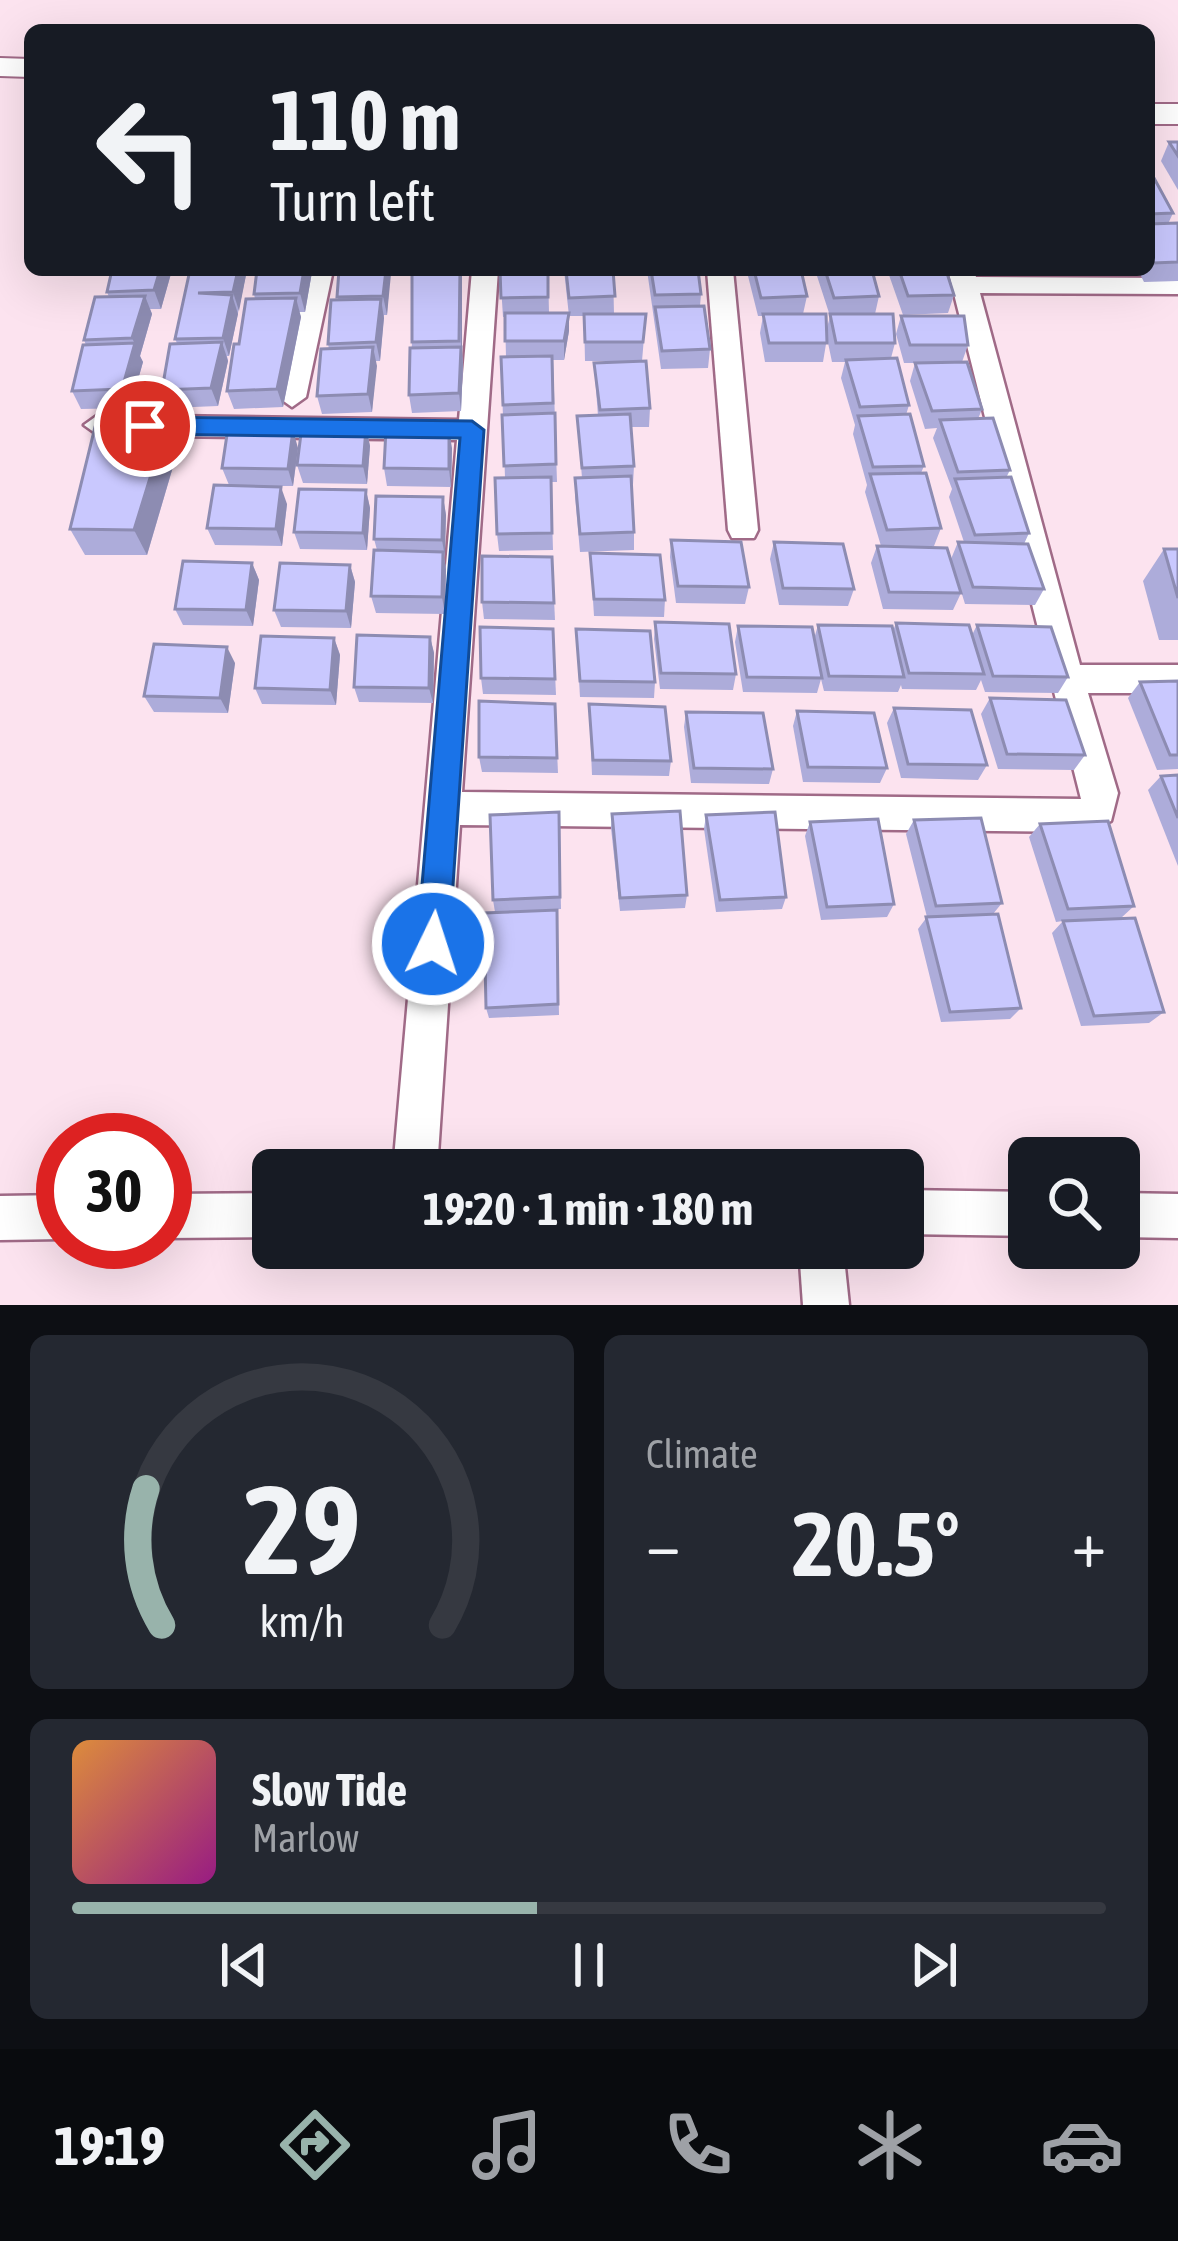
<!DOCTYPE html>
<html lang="en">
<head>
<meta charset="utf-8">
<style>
  body { margin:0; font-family:"Asap Condensed",sans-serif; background:#242831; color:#f1f3f6; height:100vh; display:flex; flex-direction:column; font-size:45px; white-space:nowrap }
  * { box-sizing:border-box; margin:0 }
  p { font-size:39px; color:#9ea1a6 }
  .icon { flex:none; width:66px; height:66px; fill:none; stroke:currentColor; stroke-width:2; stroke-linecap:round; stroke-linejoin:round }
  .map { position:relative; height:1305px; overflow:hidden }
  .panel { display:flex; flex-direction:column; gap:30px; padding:30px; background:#0d0f14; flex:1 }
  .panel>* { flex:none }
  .hud { position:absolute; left:24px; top:24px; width:1131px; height:252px; border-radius:18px; box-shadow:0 12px 48px #0002; background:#171b24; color:#f1f3f6; overflow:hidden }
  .controls { position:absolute; left:1008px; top:1137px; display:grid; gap:24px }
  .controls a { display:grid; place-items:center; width:132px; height:132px; border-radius:18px; background:#171b24; box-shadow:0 12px 48px #0002; font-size:60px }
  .speed { position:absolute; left:36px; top:1113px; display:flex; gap:24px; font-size:60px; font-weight:700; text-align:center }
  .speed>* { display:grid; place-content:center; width:156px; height:156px; border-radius:50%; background:#171b24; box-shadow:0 12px 48px #0002; line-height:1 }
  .speed .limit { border:18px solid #d22; background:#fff; color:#111 }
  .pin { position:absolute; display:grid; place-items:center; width:102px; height:102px; color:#fff; margin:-51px; border:6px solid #fff; border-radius:50%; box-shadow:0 3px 12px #0007 }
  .me { position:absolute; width:132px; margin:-66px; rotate:4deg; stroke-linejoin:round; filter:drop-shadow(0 0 9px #0008) }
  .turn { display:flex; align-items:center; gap:42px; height:252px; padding:0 48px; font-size:54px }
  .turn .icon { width:156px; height:156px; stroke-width:2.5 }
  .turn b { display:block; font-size:84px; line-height:102px }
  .big { font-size:90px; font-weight:700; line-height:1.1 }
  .panel .widget { flex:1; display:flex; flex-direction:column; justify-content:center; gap:18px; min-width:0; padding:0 42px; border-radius:18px; background:#242831 }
  .panel .dial { align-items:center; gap:0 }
  .dial svg { height:312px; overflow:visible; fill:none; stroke:#363941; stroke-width:7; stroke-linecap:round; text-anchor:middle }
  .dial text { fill:#f1f3f6; stroke:none }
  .song { display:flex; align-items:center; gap:36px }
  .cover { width:144px; height:144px; border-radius:18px; background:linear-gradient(135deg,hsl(30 70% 55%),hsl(310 70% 35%)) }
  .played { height:12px; border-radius:6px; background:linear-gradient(90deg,#98b3ab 45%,#363941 45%) }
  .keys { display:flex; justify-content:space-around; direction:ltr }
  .heat { display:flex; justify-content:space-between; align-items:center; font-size:66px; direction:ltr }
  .panel .tiles { flex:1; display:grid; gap:30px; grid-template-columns:1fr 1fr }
  .widget:last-child { grid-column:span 2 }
  .trip { position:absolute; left:252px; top:1149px; width:672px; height:120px; border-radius:18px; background:#171b24; box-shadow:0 12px 48px #0002; font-weight:700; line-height:120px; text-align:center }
  .menu { display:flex; height:192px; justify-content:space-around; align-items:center; background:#090b0e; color:#9ea1a6 }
  .menu .icon { width:84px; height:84px }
  .menu .current { color:#98b3ab }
  .menu b { font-size:54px; color:#f1f3f6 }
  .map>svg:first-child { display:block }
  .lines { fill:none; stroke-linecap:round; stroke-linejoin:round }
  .street-casing { stroke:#a06a87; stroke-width:5 }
  .secondary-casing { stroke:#a06a87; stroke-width:4 }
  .street { fill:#fff; fill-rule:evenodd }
  .secondary { fill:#fff; fill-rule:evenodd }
  .wall { fill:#adacda }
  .shaded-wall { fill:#8d8cb2 }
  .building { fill:#c9c8fe; stroke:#8d8cb2; stroke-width:3 }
  .route { fill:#1a73e8; stroke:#114b97; stroke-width:3 }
</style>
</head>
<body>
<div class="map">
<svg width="1178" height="1305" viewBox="0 0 1178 1305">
  <rect width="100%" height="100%" fill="#fce3ef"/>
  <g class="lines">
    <g class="street-casing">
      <g id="street">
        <path d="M307,270H333L306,397L292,407L278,397Z"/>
        <path d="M472,270H498L462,792L1081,799L948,270H974L976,277L1178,278V294L980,293L1080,665H1178V693H1088L1118,793L1111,821L1086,832L460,825L437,1170H393L457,440L98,435L84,425L98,415L459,420Z"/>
        <path d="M707,270H733L758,530L754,538H732L728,530Z"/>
        <path d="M903,1190L1029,1192V1236L903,1234Z"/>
        <path d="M273,1193V1237L165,1238V1194Z"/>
        <path d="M1119,1193L1178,1194V1238L1119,1237Z"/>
        <path d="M63,1195V1239L0,1240V1196Z"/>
        <path d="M799,1248H843L849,1305H803Z"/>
      </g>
    </g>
    <g class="secondary-casing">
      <g id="secondary">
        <path d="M0,58L30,59V77L0,76Z"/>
        <rect x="1149" y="104" width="29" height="20"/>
      </g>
    </g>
    <use href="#street" class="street"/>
    <use href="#secondary" class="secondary"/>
  </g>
  <g class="wall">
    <path d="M1169,142H1178V190L1161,161Z"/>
    <path d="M1149,165L1152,171L1149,178L1173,213L1168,224H1178V281L1144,282L1138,270H1149Z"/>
    <path d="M112,270H172L161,309H150L152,314L140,356L143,362L130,408L81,409L72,391L86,345L84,340L109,297L107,292Z"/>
    <path d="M190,270H247L229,356H227L228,361L218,406L169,408L162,390L177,343L175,339Z"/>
    <path d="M339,270H390L387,315H384L380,361H376L372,412L322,414L317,396L329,349L328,344L338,300Z"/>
    <path d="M462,270V351L463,365L461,411L412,413L409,395L412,342Z"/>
    <path d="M500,270H548L549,313L569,331L564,360H553L557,482H551L553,550L499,551L497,534L505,478L501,357H506L505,317H503Z"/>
    <path d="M564,270H613L614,314H646L642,361H585L584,316H569Z"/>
    <path d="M647,270H698L701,294L700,306L710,349L708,368L661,369Z"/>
    <path d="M749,270H801L807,296L803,314L827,328L830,316L817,276L819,270H872L879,296L875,314L895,343L891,358L909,405L906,415L924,466L921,473L941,528L934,546L898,547L961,593L953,610L883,609L871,563L877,546H881L865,492L867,485L853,434L855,425L841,378L845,362H832L827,338L823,362H765L760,333L763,316H758L748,276Z"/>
    <path d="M890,270H946L954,295L948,313L903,315L889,275Z"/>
    <path d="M994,270H1040L1039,273L996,274Z"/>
    <path d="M1065,270H1114L1112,274L1068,275Z"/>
    <path d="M312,272L305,312H299L301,317L283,407L234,409L227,391L239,344L255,299L254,294Z"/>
    <path d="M901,316L968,345L962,362L982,409L978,419L1010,470L1006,478L1029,533L1024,544L1044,589L1035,605L965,604L951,559L958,542H964L949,497L952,489L933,438L937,428L925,429L910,381L915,363H904L896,334Z"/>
    <path d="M594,363L650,408L649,427H631L634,466L633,484H631L634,532V550L580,552L575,496V478H582L577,416H598Z"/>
    <path d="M166,426L177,453L147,555H85L70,529Z"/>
    <path d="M366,428L370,446L367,484L303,483L297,465Z"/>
    <path d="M298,448L293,486H242L287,504L282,546L215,545L207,528L229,485L222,468Z"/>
    <path d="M452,448L451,487L387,486L384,468Z"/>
    <path d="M366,490L370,508L367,550L300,549L294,532Z"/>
    <path d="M443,497L446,515L444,557L446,569L445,614L376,613L371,596L377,550L374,539Z"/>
    <path d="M671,540L749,587L745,604L676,603L670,557Z"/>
    <path d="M774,542L854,589L848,606L779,605L770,559Z"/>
    <path d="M1164,549H1178V640H1159L1143,581Z"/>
    <path d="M590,553L665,600L664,617L594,616Z"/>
    <path d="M552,557L555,620L484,619L482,602Z"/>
    <path d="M252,563L259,580L253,626L183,625L175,609Z"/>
    <path d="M350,565L355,582L351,628L281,627L274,610Z"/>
    <path d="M655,622L736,674L733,690L660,689L654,639Z"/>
    <path d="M896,623L972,635L977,625L1068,677L1058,693L985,692L981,680L976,690L902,689L901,685L898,692L824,691L821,679L817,693L743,692L735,642L738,626L814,639L818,625L893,631Z"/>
    <path d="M553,629L556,695L483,694L481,678Z"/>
    <path d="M430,637L434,653L433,703L359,702L354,687Z"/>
    <path d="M334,638L340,655L336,705L262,704L255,688Z"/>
    <path d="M577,645L655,682L654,698L580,697Z"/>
    <path d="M235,663L228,713L154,712L144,696Z"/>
    <path d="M1178,681V769L1157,770L1128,698L1140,682Z"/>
    <path d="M990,698L1085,755L1074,770L998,769L981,714Z"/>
    <path d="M555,704L558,773L482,772L479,757Z"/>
    <path d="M589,704L671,761L669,776L592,775Z"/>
    <path d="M894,708L987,765L978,780L901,778L887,723Z"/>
    <path d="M797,711L887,768L880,783L803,782L793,726Z"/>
    <path d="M686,712L773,769L769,784L691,783L684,727Z"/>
    <path d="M1178,775V866L1148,790L1161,776Z"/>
    <path d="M559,812L561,909L495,912L493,900Z"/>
    <path d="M612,814L687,895L685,908L620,911L611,828Z"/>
    <path d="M706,815L786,897L782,909L716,912L704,829Z"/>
    <path d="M914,820L1002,903L993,914L1021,1008L1010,1019L941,1022L918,929L927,917L906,834Z"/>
    <path d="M810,822L894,904L887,917L821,920L805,836Z"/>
    <path d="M1040,824L1134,906L1121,918L1164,1012L1149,1023L1081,1026L1052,933L1063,921L1056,922L1029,837Z"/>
    <path d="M557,910L559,1015L489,1018L486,1008Z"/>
  </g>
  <g class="shaded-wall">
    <path d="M160,270H172L161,309L154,290Z"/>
    <path d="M238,270H247L239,311L233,292Z"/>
    <path d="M304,270L312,272L305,312L300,293Z"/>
    <path d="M386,270H390L391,274L387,315L383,296Z"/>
    <path d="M460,270H462V351L463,365L461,411L459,393L461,353Z"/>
    <path d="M232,295L238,314L229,356L223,338Z"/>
    <path d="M145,296L152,314L140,356L143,362L130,408L122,389L135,344L132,338Z"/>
    <path d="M296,298L301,317L283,407L277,389Z"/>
    <path d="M381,299L384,318L380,361L376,342Z"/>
    <path d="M569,313V331L564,360V341Z"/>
    <path d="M222,342L228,361L218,406L211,388Z"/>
    <path d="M373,347L377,366L372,412L368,394Z"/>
    <path d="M166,426L177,453L147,555L134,530Z"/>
    <path d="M366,428L370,446L367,484L363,466Z"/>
    <path d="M293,430L298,448L293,486L288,469Z"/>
    <path d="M449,430L452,448L451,487L449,469Z"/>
    <path d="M281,487L287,504L282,546L276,529Z"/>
    <path d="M366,490L370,508L367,550L363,533Z"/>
    <path d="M443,497L446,515L445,557L442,540Z"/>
    <path d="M443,552L446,569L445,614L442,597Z"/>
    <path d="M252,563L259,580L253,626L246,610Z"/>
    <path d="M350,565L355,582L351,628L346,611Z"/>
    <path d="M430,637L434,653L433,703L429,688Z"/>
    <path d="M334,638L340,655L336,705L330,690Z"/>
    <path d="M227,647L235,663L228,713L220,698Z"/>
  </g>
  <g class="building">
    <path d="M1169,142H1178V156Z"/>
    <path d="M1149,178H1154L1173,213L1149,214Z"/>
    <path d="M1178,223V262L1153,263L1149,255V224Z"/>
    <path d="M112,270H160L154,290L107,292Z"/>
    <path d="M190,270H238L233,292L198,293L232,295L223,338L175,339Z"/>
    <path d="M257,270H304L300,293L254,294Z"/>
    <path d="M339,270H386L383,296L337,297Z"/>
    <path d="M412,270H460L459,341L412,342Z"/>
    <path d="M500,270H548V297L501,298Z"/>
    <path d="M566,270H613L615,296L569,298Z"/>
    <path d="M651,270H698L701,294L655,295Z"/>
    <path d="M754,270H801L807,296L761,298Z"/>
    <path d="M825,270H872L879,296L834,298Z"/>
    <path d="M899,270H946L954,295L908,296Z"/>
    <path d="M145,296L132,338L84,340L95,297Z"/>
    <path d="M296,298L277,389L227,391L234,344H239L246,299Z"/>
    <path d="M381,299L376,342L328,344L331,300Z"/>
    <path d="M704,306L710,349L662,351L655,307Z"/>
    <path d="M505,313H569L564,341H505Z"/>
    <path d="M584,314H646L643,342H585Z"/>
    <path d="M763,314H826L827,343H769Z"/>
    <path d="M830,314H893L895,343H836Z"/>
    <path d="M901,316H964L968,345H910Z"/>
    <path d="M222,342L211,388L162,390L170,344Z"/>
    <path d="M135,343L122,389L72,391L83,345Z"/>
    <path d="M373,347L368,394L317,396L321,349Z"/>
    <path d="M461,347L459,393L409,395L410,348Z"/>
    <path d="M552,356L553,403L503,405L501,357Z"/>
    <path d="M897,358L909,405L860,407L846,360Z"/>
    <path d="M646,361L650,408L600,410L594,363Z"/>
    <path d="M967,362L982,409L932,411L915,363Z"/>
    <path d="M555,413L556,464L504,466L502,415Z"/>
    <path d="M630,414L634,466L582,468L577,416Z"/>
    <path d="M910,414L924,466L873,467L858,416Z"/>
    <path d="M993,418L1010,470L958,472L940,420Z"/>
    <path d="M166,426L134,530L70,529L95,427Z"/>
    <path d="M302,426L366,428L363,466L297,465Z"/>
    <path d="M228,428L293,430L288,469L222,468Z"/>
    <path d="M386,429L449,430V469L384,468Z"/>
    <path d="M926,473L941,528L887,530L870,474Z"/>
    <path d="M631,476L634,532L580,534L575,478Z"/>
    <path d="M551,477L552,533L497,534L495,478Z"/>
    <path d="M1011,477L1029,533L975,535L955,479Z"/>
    <path d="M214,485L281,487L276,529L207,528Z"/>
    <path d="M299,489L366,490L363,533L294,532Z"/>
    <path d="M376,496L443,497L442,540L374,539Z"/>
    <path d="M671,540L741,542L749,587L678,586Z"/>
    <path d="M774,542L843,544L854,589L783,588Z"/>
    <path d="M958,542L1028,544L1044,589L973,587Z"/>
    <path d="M877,546L947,548L961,593L889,592Z"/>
    <path d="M1164,549H1178V598Z"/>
    <path d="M374,550L443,552L442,597L371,596Z"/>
    <path d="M590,553L660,555L665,600L594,599Z"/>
    <path d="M482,556L552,557L554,603L482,602Z"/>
    <path d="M183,561L252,563L246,610L175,609Z"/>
    <path d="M280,563L350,565L346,611L274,610Z"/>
    <path d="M655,622L729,624L736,674L661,673Z"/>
    <path d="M896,623L969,625L984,674L909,673Z"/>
    <path d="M818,625L892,626L904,677L829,676Z"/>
    <path d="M977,625L1051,627L1068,677L993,676Z"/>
    <path d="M738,626L812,627L822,678L747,677Z"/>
    <path d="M480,627L553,629L555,679L481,678Z"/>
    <path d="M576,629L650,631L655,682L580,681Z"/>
    <path d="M357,635L430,637L429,688L354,687Z"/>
    <path d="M261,636L334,638L330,690L255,688Z"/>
    <path d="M154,644L227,647L220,698L144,696Z"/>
    <path d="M1178,681V755H1170L1140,682Z"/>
    <path d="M990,698L1066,700L1085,755L1007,754Z"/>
    <path d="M479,701L555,704L557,758L479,757Z"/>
    <path d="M589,704L665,707L671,761L593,760Z"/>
    <path d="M894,708L971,710L987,765L908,764Z"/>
    <path d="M797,711L874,713L887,768L808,767Z"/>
    <path d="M686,712L763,713L773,769L694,768Z"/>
    <path d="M1178,775V818L1161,776Z"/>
    <path d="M680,811L687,895L620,898L612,814Z"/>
    <path d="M559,812L560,897L493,900L490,815Z"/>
    <path d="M775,812L786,897L720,900L706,815Z"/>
    <path d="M981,818L1002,903L936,906L914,820Z"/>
    <path d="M878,819L894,904L827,907L810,822Z"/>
    <path d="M1108,821L1134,906L1068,909L1040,824Z"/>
    <path d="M557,910L558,1004L486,1008L484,913Z"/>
    <path d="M998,914L1021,1008L950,1012L926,917Z"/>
    <path d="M1135,918L1164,1012L1094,1016L1063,921Z"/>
  </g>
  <path class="route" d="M145,417L472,421L484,430L449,944L444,955L433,960L421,955L417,944L460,438L145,434L133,426Z"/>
</svg>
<div class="controls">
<a><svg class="icon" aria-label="search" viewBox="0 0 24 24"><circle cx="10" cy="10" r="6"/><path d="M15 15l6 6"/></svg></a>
</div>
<div class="speed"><div class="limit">30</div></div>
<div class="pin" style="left:145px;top:426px;background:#d93025"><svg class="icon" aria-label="arrive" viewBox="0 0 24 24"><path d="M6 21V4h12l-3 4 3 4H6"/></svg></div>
<svg class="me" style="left:433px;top:944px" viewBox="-20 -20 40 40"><circle r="17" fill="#1a73e8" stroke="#fff" stroke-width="3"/><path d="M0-11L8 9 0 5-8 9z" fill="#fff"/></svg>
<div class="trip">19:20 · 1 min · 180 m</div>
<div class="hud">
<div class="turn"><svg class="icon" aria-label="left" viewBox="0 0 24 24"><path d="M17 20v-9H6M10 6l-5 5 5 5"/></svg><div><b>110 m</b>Turn left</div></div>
</div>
</div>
<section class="panel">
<div class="tiles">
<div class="widget dial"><svg viewBox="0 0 100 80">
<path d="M14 69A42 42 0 1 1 86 69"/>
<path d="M14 69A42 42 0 0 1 10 34" stroke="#98b3ab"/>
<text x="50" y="56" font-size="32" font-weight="700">29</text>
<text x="50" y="72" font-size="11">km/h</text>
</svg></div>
<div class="widget"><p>Climate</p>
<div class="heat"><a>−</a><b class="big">20.5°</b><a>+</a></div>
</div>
<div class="widget">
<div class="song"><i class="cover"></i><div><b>Slow Tide</b><p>Marlow</p></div></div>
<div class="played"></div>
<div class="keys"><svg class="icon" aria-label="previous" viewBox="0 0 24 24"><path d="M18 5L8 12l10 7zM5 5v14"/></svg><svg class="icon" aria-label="pause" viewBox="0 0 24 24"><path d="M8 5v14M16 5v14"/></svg><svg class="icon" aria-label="next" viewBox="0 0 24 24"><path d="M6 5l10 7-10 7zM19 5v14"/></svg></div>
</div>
</div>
</section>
<nav class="menu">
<b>19:19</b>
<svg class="icon current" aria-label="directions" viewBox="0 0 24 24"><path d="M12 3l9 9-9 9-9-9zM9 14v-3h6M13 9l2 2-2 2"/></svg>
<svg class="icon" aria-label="music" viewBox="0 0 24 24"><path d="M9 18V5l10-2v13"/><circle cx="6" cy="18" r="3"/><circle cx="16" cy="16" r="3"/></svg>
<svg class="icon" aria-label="phone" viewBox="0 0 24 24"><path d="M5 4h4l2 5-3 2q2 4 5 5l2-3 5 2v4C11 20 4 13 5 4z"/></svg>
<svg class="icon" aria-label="climate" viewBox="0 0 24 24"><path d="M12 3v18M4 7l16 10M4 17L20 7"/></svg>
<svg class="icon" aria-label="car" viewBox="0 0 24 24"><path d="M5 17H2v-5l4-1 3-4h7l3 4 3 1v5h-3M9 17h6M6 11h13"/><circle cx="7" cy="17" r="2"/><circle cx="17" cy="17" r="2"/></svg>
</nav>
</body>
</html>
